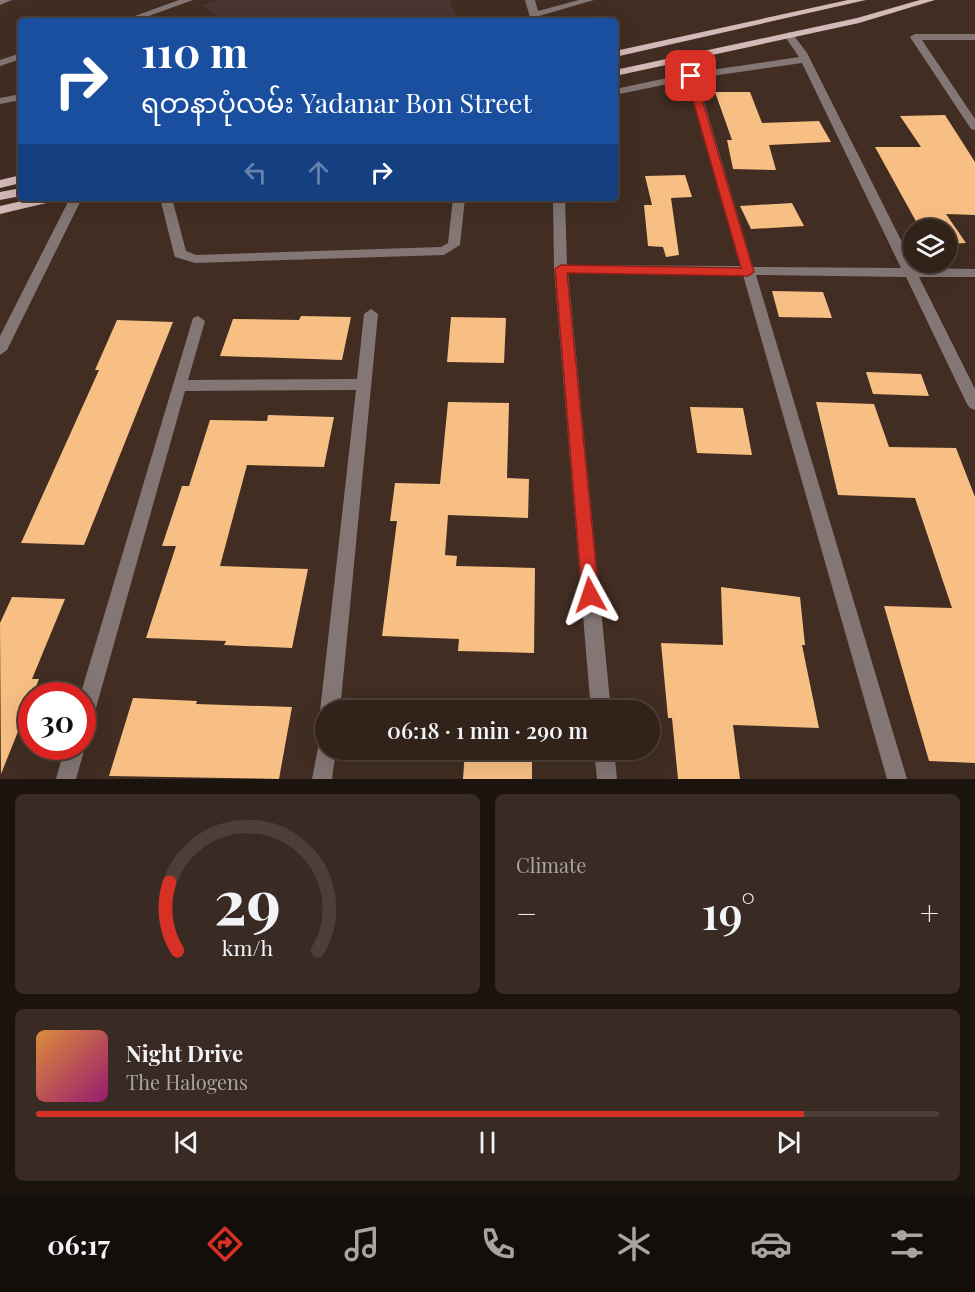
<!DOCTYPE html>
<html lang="en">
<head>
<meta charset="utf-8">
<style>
  body { margin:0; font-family:"Playfair Display","Noto Sans Myanmar",serif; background:#392a23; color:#f1f3f6; height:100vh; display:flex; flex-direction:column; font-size:22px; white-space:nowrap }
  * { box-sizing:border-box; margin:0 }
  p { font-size:20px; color:#a8a4a2 }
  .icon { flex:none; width:33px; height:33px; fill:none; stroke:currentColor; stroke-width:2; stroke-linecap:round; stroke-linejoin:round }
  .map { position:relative; height:779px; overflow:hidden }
  .sheet { display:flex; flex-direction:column; gap:15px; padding:15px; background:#1b130e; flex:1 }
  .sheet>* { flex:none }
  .hud { position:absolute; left:18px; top:18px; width:600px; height:183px; border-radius:6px; box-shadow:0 6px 24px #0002,0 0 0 2px #4c3f39; background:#1a4fa0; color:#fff; overflow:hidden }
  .fabs { position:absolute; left:903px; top:219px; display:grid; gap:12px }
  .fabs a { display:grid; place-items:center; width:54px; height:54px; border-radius:50%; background:#31221a; box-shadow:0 6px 24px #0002,0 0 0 2px #4c3f39; font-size:30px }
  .speed { position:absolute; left:18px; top:682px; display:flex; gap:12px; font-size:30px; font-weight:700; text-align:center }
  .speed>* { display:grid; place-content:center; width:78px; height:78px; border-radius:50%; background:#31221a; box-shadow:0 6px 24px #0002,0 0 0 2px #4c3f39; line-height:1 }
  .speed .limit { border:9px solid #d22; background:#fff; color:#111 }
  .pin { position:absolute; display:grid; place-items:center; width:51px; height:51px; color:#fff; margin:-26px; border-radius:12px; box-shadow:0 3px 9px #0006 }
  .me { position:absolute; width:66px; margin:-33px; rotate:355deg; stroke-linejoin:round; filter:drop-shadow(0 0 4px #0008) }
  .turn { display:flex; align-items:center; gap:21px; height:126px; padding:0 24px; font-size:27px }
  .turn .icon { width:78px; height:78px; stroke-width:2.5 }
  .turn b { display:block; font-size:42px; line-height:51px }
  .lanes { display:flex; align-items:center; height:57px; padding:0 24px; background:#0003; justify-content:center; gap:30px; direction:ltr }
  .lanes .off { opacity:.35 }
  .big { font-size:45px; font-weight:600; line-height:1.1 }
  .sheet .widget { flex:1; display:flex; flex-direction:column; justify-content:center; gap:9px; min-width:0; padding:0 21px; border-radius:9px; background:#392a23 }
  .sheet .dial { align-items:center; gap:0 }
  .dial svg { height:156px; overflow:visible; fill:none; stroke:#4c3f39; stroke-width:7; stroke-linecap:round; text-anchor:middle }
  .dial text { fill:#f1f3f6; stroke:none }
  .song { display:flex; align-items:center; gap:18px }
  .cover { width:72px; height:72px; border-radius:9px; background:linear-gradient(135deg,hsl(30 70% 55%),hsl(320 70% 35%)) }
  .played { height:6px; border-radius:3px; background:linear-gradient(90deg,#d93025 85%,#4c3f39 85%) }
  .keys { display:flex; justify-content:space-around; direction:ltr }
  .heat { display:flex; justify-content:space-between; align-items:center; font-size:33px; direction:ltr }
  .sheet .tiles { flex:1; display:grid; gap:15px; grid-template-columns:1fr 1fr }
  .widget:last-child { grid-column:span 2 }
  .trip { position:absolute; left:315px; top:700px; width:345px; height:60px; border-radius:30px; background:#31221a; box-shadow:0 6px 24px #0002,0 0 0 2px #4c3f39; font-weight:600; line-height:60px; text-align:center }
  .tab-bar { display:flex; height:96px; justify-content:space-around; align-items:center; background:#140e0a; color:#a8a4a2 }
  .tab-bar .icon { width:42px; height:42px }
  .tab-bar .on { color:#d93025 }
  .tab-bar b { font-size:27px; color:#f1f3f6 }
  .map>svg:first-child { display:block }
  .education { fill:#483431 }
  .building { fill:#f8bf84 }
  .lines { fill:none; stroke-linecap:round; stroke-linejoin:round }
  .minor { fill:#837675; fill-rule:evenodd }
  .major { fill:#d3b9b7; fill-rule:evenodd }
  .route { fill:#d93025; stroke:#8d1f18; stroke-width:1.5 }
</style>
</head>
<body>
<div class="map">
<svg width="975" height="779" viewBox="0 0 975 779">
  <rect width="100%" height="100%" fill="#412d22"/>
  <path class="education" d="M217,0H449L459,21H225L201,5Z"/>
  <g class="building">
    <path d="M715,92H750L762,123L819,121L831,142L769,145L776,170L733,169L727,140H732Z"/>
    <path d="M945,115L975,162V215L946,214L966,243L946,244V230L914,231L910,226L918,225L875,147H921L900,116Z"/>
    <path d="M685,175L692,197L671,198L679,255L666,257L663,247L648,246L644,205H652L645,176Z"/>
    <path d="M792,203L804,226L751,229L740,206Z"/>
    <path d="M772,291L823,292L832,318L779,317Z"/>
    <path d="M301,316L351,317L342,360L220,356L233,319L299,320Z"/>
    <path d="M451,317L506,318L504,363L447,362Z"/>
    <path d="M117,320L173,322L84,545L21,543L99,370H95Z"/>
    <path d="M866,372L921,374L929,396L873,394Z"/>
    <path d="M448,402L509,403L507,478L529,479L528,518L448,515L445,555L457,556L456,566L535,568L534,653L458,651L459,639L382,636L397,521H390L395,483L440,484Z"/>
    <path d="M816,402L874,404L889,447L956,448L975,497V763L929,761L884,606L952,608L915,498L838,495Z"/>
    <path d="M690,407L743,408L752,455L697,453Z"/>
    <path d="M268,415L334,417L324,467L247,465L220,566L308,569L292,648L224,645L226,641L146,638L176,546H162L182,486H189L210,420L267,421Z"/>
    <path d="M721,587L800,597L805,645H802L819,728L733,725L740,779H678L672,718H668L661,643L723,645Z"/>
    <path d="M12,597L65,599L32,679H39L1,774L0,623Z"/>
    <path d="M133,698L197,701L196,704L292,707L279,779L109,776Z"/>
    <path d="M465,750H532V779H463Z"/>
  </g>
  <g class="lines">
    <g class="minor">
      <path d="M0,0H12L0,5Z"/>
      <path d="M179,0H193L135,21H121Z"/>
      <path d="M525,0H535L538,11L579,0H594L539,16L541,21H531Z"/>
      <path d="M789,32L792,33L807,53L915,268L975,269V277H919L975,389V410L970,408L967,404L906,277L756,275L907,779H887L743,275L568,273L611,711H591L554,269L553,198H565L567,265L740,266L687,80L615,95V89L691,73L799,57L784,35ZM802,63L901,268L753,267L697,78Z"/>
      <path d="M915,34H975V40H922L975,119V130L971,129L910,37Z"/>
      <path d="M21,53V59L0,66V60Z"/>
      <path d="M21,94V100L0,104V98Z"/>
      <path d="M70,198H82L7,350L0,355V336Z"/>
      <path d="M160,198H172L186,251L196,255L441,247L448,243L453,198H465L460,245L444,255L195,263L175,257L174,254Z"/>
      <path d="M371,309L378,314L340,711H326V719L320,711L356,390L185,391L92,722L89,729L82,732V696H80L193,318L198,316L205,321L188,380L357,379L364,314Z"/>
      <path d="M82,740L85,747L76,779H56L65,747H82Z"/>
      <path d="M326,740V750H336L332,779H312L319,743Z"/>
      <path d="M594,750H614L617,779H597Z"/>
    </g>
    <g class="major">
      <path d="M848,0H866L615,57V51Z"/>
      <path d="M920,0H935L859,23L615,76V70L857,18Z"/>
      <path d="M21,175V183L0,188V180Z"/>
      <path d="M21,188V196L0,200V192Z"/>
      <path d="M35,198H57L55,201L0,214V206Z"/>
    </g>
  </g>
  <path class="route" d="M687,74L695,76L754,272L748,276L567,273L599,595L596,600L590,602L585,600L582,595L555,269L561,265L741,268L686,76Z"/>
</svg>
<div class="fabs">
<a><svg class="icon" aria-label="layers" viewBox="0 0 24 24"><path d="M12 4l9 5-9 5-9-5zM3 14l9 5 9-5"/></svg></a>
</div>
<div class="speed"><div class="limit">30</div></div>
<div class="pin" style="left:691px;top:76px;background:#d93025"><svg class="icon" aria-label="arrive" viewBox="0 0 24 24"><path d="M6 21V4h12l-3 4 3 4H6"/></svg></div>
<svg class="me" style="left:590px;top:595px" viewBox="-20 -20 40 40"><path d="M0-17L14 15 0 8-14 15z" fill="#d93025" stroke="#fff" stroke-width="4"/></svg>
<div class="trip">06:18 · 1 min · 290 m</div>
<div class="hud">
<div class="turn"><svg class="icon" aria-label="right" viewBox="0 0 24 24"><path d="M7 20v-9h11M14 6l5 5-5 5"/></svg><div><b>110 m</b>ရတနာပုံလမ်း Yadanar Bon Street</div></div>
<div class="lanes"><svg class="icon off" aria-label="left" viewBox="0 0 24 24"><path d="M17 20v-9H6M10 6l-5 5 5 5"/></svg><svg class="icon off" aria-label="ahead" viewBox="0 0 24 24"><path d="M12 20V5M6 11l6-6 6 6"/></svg><svg class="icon" aria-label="right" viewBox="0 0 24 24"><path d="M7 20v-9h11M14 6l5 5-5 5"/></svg></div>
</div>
</div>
<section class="sheet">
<div class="tiles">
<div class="widget dial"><svg viewBox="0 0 100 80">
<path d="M14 69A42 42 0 1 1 86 69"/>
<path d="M14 69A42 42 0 0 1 10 34" stroke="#d93025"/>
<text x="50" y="56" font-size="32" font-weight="700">29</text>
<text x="50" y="72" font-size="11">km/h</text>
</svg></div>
<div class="widget"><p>Climate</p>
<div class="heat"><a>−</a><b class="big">19°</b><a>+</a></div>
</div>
<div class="widget">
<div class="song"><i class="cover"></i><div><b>Night Drive</b><p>The Halogens</p></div></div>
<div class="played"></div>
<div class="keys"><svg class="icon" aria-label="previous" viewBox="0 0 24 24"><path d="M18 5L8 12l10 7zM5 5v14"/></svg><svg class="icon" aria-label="pause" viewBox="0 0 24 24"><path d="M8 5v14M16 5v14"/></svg><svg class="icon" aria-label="next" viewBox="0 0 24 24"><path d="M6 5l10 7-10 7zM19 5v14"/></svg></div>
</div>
</div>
</section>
<nav class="tab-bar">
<b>06:17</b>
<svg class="icon on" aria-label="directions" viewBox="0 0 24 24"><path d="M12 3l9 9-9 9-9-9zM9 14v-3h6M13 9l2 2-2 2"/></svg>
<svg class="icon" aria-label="music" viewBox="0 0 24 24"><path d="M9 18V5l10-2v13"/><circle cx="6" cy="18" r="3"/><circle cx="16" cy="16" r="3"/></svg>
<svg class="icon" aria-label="phone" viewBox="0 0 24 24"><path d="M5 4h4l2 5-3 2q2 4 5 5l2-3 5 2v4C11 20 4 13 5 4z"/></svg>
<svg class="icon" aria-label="climate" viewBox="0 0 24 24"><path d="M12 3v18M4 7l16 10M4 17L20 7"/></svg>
<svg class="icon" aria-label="car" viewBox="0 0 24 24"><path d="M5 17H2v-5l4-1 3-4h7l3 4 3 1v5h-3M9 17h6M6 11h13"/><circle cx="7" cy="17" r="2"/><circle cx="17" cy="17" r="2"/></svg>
<svg class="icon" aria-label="filters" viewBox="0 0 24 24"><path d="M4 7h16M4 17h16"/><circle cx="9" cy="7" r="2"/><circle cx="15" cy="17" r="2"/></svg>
</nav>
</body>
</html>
